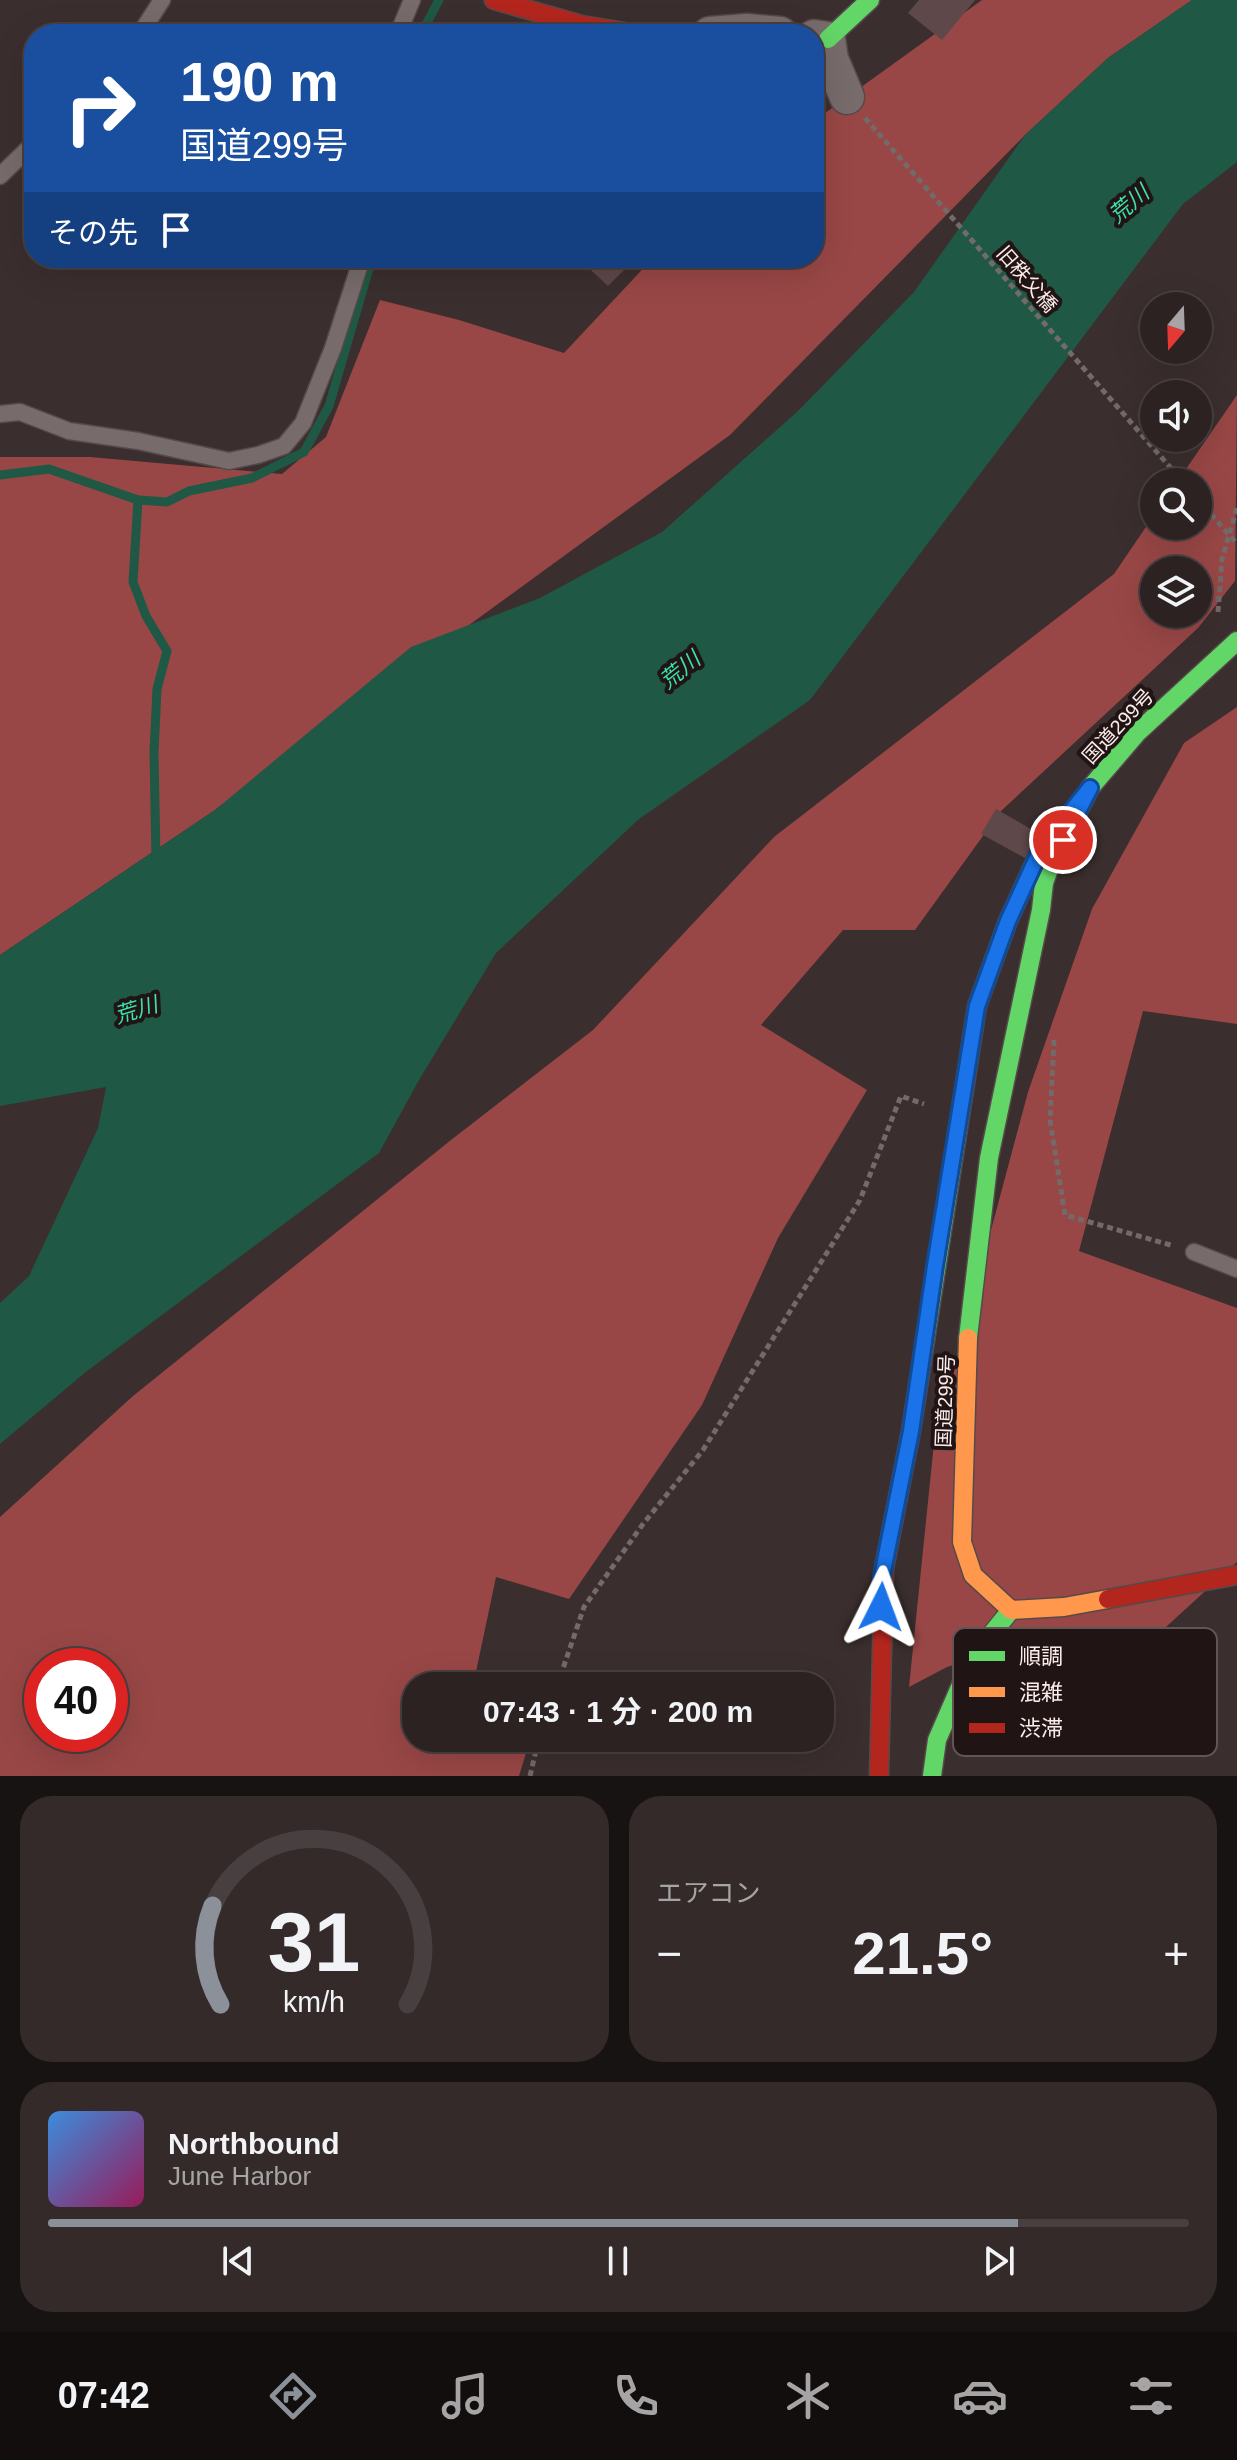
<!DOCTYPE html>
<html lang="ja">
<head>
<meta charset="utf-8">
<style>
  body { margin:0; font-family:Helvetica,"Noto Sans JP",sans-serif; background:#342a2a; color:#f1f3f6; height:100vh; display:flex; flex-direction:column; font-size:30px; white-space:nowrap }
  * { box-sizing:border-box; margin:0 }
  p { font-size:26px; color:#a6a4a5 }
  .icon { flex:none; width:44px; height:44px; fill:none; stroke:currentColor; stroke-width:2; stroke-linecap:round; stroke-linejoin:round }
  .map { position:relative; height:1776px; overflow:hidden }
  .panel { display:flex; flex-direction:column; gap:20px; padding:20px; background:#181313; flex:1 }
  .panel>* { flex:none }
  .banner { position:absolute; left:24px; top:24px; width:800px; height:244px; border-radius:32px; box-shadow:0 8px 32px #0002,0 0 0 2px #483f40; background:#1a4fa0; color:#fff; overflow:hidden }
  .needle { width:52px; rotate:199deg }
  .fabs { position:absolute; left:1140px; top:292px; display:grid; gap:16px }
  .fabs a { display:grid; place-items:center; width:72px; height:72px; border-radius:50%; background:#2c2222; box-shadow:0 8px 32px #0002,0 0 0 2px #483f40; font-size:40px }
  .speed { position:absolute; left:24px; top:1648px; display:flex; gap:16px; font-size:40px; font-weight:700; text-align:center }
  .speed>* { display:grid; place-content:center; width:104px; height:104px; border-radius:50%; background:#2c2222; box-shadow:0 8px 32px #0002,0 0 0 2px #483f40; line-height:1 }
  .speed .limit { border:12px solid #d22; background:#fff; color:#111 }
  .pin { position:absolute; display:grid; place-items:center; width:68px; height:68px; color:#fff; margin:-34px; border:4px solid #fff; border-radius:50%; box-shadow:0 2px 8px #0007 }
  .me { position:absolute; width:88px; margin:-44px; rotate:3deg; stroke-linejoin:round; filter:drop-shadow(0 0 6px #0008) }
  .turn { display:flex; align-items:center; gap:28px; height:168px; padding:0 24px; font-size:36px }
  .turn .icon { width:104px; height:104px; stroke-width:2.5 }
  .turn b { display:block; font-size:56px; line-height:68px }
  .then { display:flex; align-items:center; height:76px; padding:0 24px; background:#0003; gap:16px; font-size:30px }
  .big { font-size:60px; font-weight:700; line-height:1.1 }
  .panel .card { flex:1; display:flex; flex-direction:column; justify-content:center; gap:12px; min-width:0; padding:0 28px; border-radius:32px; background:#342a2a }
  .panel .dial { align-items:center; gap:0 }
  .dial svg { height:208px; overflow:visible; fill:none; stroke:#483f40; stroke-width:7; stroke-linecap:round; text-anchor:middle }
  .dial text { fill:#f1f3f6; stroke:none }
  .song { display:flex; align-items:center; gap:24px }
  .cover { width:96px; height:96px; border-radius:12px; background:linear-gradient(135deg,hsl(210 70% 55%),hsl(330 70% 35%)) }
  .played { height:8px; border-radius:4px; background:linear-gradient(90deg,#8c9099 85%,#483f40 85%) }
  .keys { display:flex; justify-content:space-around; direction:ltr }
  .heat { display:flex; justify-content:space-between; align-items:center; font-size:44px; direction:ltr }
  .panel .tiles { flex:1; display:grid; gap:20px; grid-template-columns:1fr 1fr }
  .card:last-child { grid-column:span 2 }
  .trip { position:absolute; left:402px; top:1672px; width:432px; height:80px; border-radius:32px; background:#2c2222; box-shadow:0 8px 32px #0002,0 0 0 2px #483f40; font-weight:700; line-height:80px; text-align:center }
  .dock { display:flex; height:128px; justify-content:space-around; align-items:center; background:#120e0e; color:#a6a4a5 }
  .dock .icon { width:56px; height:56px }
  .dock .selected { color:#8c9099 }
  .dock b { font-size:36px; color:#f1f3f6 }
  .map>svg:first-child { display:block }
  .forest { fill:#984746; fill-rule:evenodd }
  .water { fill:#1f5845 }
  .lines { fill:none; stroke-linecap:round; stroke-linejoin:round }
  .stream { stroke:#1f5845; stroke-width:9 }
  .building { fill:#5e4849 }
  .lane-casing { stroke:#554a49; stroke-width:19 }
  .street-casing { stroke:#554a49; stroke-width:37 }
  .fast-casing { stroke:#554a49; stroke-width:21 }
  .slow-casing { stroke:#554a49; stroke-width:21 }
  .jam-casing { stroke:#554a49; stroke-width:21 }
  .path { stroke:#736a6a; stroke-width:5; stroke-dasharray:6 4; stroke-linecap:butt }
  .lane { stroke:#776c6b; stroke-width:16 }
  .street { stroke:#776c6b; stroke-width:34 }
  .fast { stroke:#63d668; stroke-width:18 }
  .slow { stroke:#ff974d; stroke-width:18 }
  .jam { stroke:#b3261e; stroke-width:18 }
  .path-bridge { stroke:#736a6a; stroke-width:5; stroke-dasharray:6 4; stroke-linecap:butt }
  .route-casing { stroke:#114b97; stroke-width:20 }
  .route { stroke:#1a73e8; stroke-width:14 }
  .labels { text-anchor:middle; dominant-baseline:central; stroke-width:8; stroke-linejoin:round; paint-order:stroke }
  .street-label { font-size:20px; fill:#fbebe9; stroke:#201514 }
  .water-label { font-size:22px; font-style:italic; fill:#3ae1af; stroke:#201514 }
  .key { fill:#201514; stroke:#625554; stroke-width:2 }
  .key-label { font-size:22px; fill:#fbebe9 }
</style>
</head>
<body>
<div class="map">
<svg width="1237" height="1776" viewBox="0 0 1237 1776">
  <rect width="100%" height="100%" fill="#3b2e2e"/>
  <g class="forest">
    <path d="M982,0H1192L1108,58L1025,135L730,435L215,810L0,955V457H90L282,474L326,437L380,300L459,320L564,353L653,258H814V121Z"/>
    <path d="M1237,395L1235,581L1198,628L1001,811L915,930H843L761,1025L867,1090L778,1238L702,1405L569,1599L496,1577L473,1686H416V1738H495L526,1753L519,1776H0V1517L133,1396L451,1140L593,1030L774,837L1114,574L1154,515V526H1198V482H1177ZM1154,570H1198V614H1154ZM42,1666H110V1734H42Z"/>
    <path d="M1237,707V1024L1143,1011L1079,1251L1237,1308V1562L1131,1659L1019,1645L947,1667L909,1687L934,1443L1028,1092L1092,909L1184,743Z"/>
  </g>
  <path class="water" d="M1192,0H1237V162L1183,204L810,700L639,819L496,953L419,1080L379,1153L87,1371L0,1444V1303L29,1276L98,1128L106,1087L0,1106V955L215,810L411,647L540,598L662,532L798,411L914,292L1025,135L1108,58Z"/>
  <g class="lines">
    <g class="stream">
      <path d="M421,34L439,0"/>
      <path d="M0,475L49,469L138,500L133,582L146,616L167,651L157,689L154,752L156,859"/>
      <path d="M138,500L167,502L189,491L252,478L304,452L329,406L372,258"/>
    </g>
  </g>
  <g class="building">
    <path d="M919,0H975L942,40L908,13Z"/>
    <path d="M578,258H636L608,286Z"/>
    <path d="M996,809L1038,833L1025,858L981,834Z"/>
  </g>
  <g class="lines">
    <g class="lane-casing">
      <g id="lane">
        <path d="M140,34L162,0"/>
        <path d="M398,34L412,0"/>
        <path d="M0,176L34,143"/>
        <path d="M0,414L20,412L69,431L138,441L229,461L258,455L284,446L303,423L333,348L362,258"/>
        <path d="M1194,1252L1237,1269"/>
      </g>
    </g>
    <g class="street-casing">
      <g id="street">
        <path d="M710,34L747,31L780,34"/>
        <path d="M814,37L828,39L831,59L847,97"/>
      </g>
    </g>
    <g class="fast-casing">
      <g id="fast">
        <path d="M828,39L870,0"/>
        <path d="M968,1338L989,1158L1041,910L1044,883L1050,866L1090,788L1138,732L1237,641"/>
        <path d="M884,1568L911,1431L977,1006L1008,921L1041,849L1048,839"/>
        <path d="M932,1776L937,1740L973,1657L1011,1610"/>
      </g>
    </g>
    <g class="slow-casing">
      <path id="slow" d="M968,1338L962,1542L973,1575L1011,1610L1064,1607L1108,1599"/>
    </g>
    <g class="jam-casing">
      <g id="jam">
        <path d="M494,0L582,25L637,34"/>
        <path d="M1108,1599L1237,1575"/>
        <path d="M879,1776L884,1568"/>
      </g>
    </g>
    <g class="path">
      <path d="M865,118L1183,482"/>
      <path d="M1218,612L1222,559L1237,508"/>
      <path d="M1054,1040L1050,1120L1065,1215L1174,1246"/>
      <path d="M557,1686L584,1607L643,1524L703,1450L860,1200L901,1096L924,1104"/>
      <path d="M530,1776L539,1738"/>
    </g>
    <use href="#lane" class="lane"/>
    <use href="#street" class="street"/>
    <use href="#fast" class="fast"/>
    <use href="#slow" class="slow"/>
    <use href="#jam" class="jam"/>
    <path class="path-bridge" d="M1198,499L1237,544"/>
  </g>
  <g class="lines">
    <g class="route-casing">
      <path id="route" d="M881,1607L882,1576L911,1431L935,1266L977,1006L1008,921L1041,849L1090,788L1063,840"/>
    </g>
    <use href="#route" class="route"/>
  </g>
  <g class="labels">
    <g class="street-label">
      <text transform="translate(1027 279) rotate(49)">旧秩父橋</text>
      <text transform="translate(1118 726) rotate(-47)">国道299号</text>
      <text transform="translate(945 1401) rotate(-88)">国道299号</text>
    </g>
    <g class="water-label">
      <text transform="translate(1129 204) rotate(-40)">荒川</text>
      <text transform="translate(680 670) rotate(-39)">荒川</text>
      <text transform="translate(136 1010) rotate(-17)">荒川</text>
    </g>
  </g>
  <rect x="953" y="1628" width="264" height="128" rx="12" class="key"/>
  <rect x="969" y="1651" width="36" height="10" fill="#63d668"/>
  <rect x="969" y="1687" width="36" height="10" fill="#ff974d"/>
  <rect x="969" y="1723" width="36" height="10" fill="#b3261e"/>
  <g class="key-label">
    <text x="1019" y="1664">順調</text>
    <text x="1019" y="1700">混雑</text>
    <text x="1019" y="1736">渋滞</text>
  </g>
</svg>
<div class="fabs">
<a><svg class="needle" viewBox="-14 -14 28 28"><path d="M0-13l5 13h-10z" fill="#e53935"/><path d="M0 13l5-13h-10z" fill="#a6a4a5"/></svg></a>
<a><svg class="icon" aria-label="sound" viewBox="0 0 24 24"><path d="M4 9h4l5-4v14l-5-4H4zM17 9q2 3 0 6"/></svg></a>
<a><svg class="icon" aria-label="search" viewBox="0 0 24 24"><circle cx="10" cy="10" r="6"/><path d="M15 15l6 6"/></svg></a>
<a><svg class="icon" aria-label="layers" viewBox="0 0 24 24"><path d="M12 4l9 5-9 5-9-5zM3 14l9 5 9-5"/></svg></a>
</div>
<div class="speed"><div class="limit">40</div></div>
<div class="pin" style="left:1063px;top:840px;background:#d93025"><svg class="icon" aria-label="arrive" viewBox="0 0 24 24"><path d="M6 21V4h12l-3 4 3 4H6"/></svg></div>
<svg class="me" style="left:881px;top:1607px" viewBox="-20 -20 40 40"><path d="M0-17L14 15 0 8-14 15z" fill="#1a73e8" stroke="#fff" stroke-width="4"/></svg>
<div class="trip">07:43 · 1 分 · 200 m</div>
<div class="banner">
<div class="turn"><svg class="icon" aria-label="right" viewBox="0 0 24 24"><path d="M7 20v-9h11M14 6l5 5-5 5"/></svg><div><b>190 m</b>国道299号</div></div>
<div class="then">その先<svg class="icon" aria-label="arrive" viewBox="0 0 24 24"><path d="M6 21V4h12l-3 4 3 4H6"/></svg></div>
</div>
</div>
<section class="panel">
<div class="tiles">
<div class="card dial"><svg viewBox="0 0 100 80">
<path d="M14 69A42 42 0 1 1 86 69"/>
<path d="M14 69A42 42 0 0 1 11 31" stroke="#8c9099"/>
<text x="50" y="56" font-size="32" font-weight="700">31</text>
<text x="50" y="72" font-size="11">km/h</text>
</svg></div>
<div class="card"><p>エアコン</p>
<div class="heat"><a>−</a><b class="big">21.5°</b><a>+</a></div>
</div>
<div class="card">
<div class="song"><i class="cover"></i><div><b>Northbound</b><p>June Harbor</p></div></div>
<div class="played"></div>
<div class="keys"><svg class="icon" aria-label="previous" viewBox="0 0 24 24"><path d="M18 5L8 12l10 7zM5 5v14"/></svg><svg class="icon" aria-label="pause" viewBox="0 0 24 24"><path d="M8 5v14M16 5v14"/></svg><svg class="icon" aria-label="next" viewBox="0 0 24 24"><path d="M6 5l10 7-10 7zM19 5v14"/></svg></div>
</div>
</div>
</section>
<nav class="dock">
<b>07:42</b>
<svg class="icon selected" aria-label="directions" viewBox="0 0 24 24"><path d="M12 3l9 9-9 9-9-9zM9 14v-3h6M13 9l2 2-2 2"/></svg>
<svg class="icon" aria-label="music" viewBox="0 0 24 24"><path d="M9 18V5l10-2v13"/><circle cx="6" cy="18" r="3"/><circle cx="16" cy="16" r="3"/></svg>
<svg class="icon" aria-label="phone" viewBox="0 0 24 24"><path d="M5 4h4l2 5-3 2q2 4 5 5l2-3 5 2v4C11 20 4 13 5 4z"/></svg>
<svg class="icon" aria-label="climate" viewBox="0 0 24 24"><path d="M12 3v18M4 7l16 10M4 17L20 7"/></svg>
<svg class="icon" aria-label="car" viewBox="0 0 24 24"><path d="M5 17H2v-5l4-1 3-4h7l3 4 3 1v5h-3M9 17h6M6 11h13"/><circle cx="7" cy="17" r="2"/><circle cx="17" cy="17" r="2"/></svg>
<svg class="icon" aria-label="filters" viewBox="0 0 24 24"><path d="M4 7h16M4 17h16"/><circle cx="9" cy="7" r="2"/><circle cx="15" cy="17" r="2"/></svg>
</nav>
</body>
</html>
